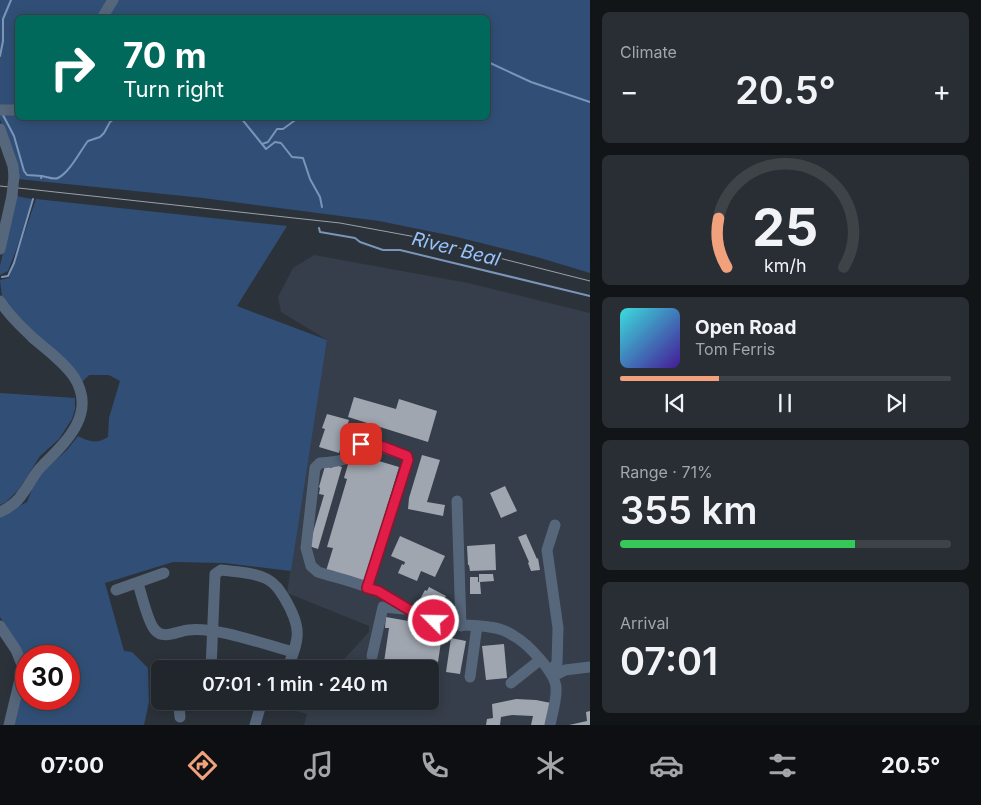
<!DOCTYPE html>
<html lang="en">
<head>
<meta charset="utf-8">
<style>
  body { margin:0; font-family:Inter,sans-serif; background:#292e34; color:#f1f3f6; height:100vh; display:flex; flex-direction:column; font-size:19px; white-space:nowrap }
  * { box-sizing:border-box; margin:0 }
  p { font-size:16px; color:#a2a5a9 }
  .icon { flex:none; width:28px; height:28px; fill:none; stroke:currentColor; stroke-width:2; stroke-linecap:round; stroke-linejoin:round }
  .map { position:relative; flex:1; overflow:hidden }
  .panel { display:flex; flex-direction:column; gap:12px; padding:12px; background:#121518; width:391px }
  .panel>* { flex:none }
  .top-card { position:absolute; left:15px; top:15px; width:475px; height:105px; border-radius:8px; box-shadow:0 2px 12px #0003,0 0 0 1px #3e4348; background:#00695c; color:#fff; overflow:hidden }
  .speed { position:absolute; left:15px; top:645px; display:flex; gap:10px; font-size:25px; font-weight:700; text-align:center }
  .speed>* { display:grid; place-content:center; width:65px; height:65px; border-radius:50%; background:#21262c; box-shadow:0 2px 12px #0003,0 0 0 1px #3e4348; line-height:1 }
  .speed .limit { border:8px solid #d22; background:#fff; color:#111 }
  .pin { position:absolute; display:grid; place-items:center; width:42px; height:42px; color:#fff; margin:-21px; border-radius:10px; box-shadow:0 2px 8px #0006 }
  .me { position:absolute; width:55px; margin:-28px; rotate:293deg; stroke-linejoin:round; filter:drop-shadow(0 0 4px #0008) }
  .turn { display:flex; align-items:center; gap:18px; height:105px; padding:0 25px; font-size:22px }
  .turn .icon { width:65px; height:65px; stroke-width:2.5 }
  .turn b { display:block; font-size:35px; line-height:42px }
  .big { font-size:38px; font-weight:600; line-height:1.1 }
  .panel .card { flex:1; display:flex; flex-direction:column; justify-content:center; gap:8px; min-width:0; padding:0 18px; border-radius:8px; background:#292e34 }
  .panel .dial { align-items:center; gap:0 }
  .dial svg { height:130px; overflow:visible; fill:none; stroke:#3e4348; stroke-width:7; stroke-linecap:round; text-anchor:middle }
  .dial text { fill:#f1f3f6; stroke:none }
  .song { display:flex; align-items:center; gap:15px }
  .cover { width:60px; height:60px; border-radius:8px; background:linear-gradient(135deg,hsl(180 70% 55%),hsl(260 70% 35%)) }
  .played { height:5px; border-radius:2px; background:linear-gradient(90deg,#f1a17c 30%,#3e4348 30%) }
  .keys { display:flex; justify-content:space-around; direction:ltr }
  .heat { display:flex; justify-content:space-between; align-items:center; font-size:28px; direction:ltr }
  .charge { height:8px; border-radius:4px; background:linear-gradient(90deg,#34c759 71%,#3e4348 0) }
  .trip { position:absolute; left:151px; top:660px; width:288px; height:50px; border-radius:8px; background:#21262c; box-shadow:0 2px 12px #0003,0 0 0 1px #3e4348; font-weight:600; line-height:50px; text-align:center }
  .dock { display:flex; height:80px; justify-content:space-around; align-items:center; background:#0d0f12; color:#a2a5a9 }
  .dock .icon { width:35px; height:35px }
  .dock .selected { color:#f1a17c }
  .dock b { font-size:22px; color:#f1f3f6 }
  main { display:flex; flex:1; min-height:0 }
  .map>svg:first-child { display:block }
  .built { fill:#353e4a }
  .green { fill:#314f76; fill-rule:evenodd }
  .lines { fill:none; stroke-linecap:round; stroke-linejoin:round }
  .stream { stroke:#7b95b9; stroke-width:2 }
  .building { fill:#9fa6b0 }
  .minor { stroke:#56667b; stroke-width:11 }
  .tram { stroke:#9ca0a7; stroke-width:1 }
  .minor-bridge { stroke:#56667b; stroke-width:11 }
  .route-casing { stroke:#92132f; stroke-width:12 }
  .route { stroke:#e11d48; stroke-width:9 }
  .labels { text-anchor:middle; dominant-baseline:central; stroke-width:5; stroke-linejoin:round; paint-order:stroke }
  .water-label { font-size:19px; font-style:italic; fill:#98c4fd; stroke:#2c323a }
</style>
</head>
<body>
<main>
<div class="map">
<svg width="590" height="725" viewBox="0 0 590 725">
  <rect width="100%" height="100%" fill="#2c323a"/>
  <path class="built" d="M314,255L468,283L590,313V725H304L307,714L292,710L293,701H430V669H335L369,632V626L287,593L327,340L281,312L278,297L293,268Z"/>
  <g class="green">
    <path d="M0,0H590V273L537,257L453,236L379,221L203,198L18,179L15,160L0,119ZM18,18H488V118H18Z"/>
    <path d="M16,196L32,199L18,245L8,271L0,275V266Z"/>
    <path d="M36,199L287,226L237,306L327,340L291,571L224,563L173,562L105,583L124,651L132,652L148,668L149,702L144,725H14L23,685L17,643L0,617V516L27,502L37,477L67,450L78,436C89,442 97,444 108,437L109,418L120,381L109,375H89L82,382L22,324L2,297L0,280L9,278ZM26,656H69V699H26Z"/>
    <path d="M0,393L75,398V409L72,419L59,439L40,456L19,489L6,502L0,505Z"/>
  </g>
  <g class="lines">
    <g class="stream">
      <path d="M0,56L3,41V19L11,0"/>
      <path d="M488,62L531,82L590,102"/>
      <path d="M3,115L14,136L24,171L27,175L42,176"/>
      <path d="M241,118L266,149L275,142L281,143L292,157L303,158L310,179L320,197L322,207"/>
      <path d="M262,144L268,142L277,129H283L298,118"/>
      <path d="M41,178L42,176C47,177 54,180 58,178C70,172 80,151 88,141L100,137L104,133L110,122L114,119L132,118"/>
      <path d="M319,228L320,232L355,238L360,242L383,250H400L590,296"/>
      <path d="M2,277L8,276L14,263L33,199"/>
    </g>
  </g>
  <g class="building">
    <path d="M354,397L396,409L399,399L437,411L428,442L348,417Z"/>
    <path d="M327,414L349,420L339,453L319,447L325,429L322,428Z"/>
    <path d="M422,455L440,460L427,502L445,505L443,516L408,509L409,498Z"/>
    <path d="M362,456L399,467L364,583L326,571L333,548L327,547L347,479L344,478L349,461L360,464Z"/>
    <path d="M333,464L342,467L318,549L309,546L324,495L319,494L320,488L319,487L325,466L332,468Z"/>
    <path d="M505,486L517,511L501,518L490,493Z"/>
    <path d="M526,534L537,559L538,558L540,570L531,571L528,563L529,562L518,537Z"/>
    <path d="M400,536L445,556L435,577L421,571L417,581L398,573L402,564L404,565L405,562L391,556Z"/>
    <path d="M495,544L496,570L470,571L469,565H468L467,546Z"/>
    <path d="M479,574H493L494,581L480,582L481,594H470V577H478V582H479Z"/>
    <path d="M429,587L446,596L438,611L419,601L425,590L427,591Z"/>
    <path d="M386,617L425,624L424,633L442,635L437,669L418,667V669H400L401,664L384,662L389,628H385Z"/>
    <path d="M451,638L466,641L460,674L446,672Z"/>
    <path d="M504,644L507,678L486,680L482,646Z"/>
    <path d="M516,699L536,700L551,703L547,725H531L533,716L512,715L501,717L500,725H486L487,719L493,718L492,704Z"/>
    <path d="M590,711V725H569L587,721L586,712Z"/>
  </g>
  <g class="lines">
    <g class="minor">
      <path d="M102,18L113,0"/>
      <path d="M0,110H18"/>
      <path d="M0,129L13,166L14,176"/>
      <path d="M0,249L12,196"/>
      <path d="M0,301C9,316 21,326 33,338C47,350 64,362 74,377C97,413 67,441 43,465C34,473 30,484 23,493C18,501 9,508 0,512"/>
      <path d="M457,501L461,626"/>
      <path d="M138,583C141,593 148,623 155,630C163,640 178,631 188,630C215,626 266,645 293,652"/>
      <path d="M367,588L408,460L407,456C396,452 372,442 361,444C354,446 352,454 347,458C340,462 328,462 320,463L315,468L306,548L311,566L318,572C337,578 361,583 379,592C397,601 413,614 433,620C452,627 470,624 489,627C498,628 507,631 514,636C527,643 556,673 556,688C557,699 552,714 550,725"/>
      <path d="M116,590L164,573"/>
      <path d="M0,626L16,650L23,667L9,725"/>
      <path d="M372,656L383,607L404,609"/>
      <path d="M211,669L215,574L221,570C236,572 254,572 267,579C276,584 280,591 285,599C302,628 300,638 287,669"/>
      <path d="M550,672L557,663L558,628L547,550L555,525"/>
      <path d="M554,676L565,670L590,667"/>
      <path d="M470,677L477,626"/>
      <path d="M511,683L540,660"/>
      <path d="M180,717L179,707L180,701"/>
      <path d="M255,725L262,701"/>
    </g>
    <path class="tram" d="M0,186L340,223L416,237L590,281"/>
    <path class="minor-bridge" d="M12,196L14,176"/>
  </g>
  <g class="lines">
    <g class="route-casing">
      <path id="route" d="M361,444L384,447L407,456L408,460L367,588L378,591L408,609L434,621"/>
    </g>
    <use href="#route" class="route"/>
  </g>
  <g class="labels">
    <g class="water-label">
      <text transform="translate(456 249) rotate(14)">River Beal</text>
    </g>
  </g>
</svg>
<div class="speed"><div class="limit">30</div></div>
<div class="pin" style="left:361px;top:444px;background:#d93025"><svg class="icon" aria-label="arrive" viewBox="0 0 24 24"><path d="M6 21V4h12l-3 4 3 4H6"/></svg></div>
<svg class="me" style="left:434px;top:621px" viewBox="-20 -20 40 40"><circle r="17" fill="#e11d48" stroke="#fff" stroke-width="3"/><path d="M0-11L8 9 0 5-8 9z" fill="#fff"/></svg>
<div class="trip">07:01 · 1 min · 240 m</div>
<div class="top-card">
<div class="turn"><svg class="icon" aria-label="right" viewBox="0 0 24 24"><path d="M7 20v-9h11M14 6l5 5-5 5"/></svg><div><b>70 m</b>Turn right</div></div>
</div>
</div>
<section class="panel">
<div class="card"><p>Climate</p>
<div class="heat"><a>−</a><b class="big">20.5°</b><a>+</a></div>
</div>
<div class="card dial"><svg viewBox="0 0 100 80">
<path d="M14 69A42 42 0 1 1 86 69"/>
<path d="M14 69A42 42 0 0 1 9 39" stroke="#f1a17c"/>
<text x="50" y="56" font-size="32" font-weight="700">25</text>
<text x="50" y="72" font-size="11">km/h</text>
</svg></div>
<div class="card">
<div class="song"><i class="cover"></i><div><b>Open Road</b><p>Tom Ferris</p></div></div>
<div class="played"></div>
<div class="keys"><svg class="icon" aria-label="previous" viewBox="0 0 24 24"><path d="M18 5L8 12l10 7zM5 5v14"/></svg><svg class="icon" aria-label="pause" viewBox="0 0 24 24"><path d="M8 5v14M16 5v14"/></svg><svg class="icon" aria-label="next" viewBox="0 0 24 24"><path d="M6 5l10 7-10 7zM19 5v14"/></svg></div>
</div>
<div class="card"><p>Range · 71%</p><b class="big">355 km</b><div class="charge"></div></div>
<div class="card"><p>Arrival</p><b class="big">07:01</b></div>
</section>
</main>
<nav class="dock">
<b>07:00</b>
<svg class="icon selected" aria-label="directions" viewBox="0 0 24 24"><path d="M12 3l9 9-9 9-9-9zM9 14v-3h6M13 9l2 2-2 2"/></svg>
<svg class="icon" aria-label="music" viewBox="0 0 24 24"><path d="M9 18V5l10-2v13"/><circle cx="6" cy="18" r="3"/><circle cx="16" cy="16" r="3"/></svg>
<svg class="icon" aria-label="phone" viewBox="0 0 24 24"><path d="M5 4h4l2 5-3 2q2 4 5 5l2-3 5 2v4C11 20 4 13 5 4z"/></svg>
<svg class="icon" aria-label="climate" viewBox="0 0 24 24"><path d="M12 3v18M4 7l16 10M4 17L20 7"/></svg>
<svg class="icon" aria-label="car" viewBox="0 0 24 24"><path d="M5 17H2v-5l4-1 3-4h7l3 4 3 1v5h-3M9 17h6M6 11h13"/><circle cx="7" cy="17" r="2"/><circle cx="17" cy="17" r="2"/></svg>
<svg class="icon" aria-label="filters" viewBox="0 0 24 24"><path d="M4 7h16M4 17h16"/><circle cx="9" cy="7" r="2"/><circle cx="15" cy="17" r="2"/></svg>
<b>20.5°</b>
</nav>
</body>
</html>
